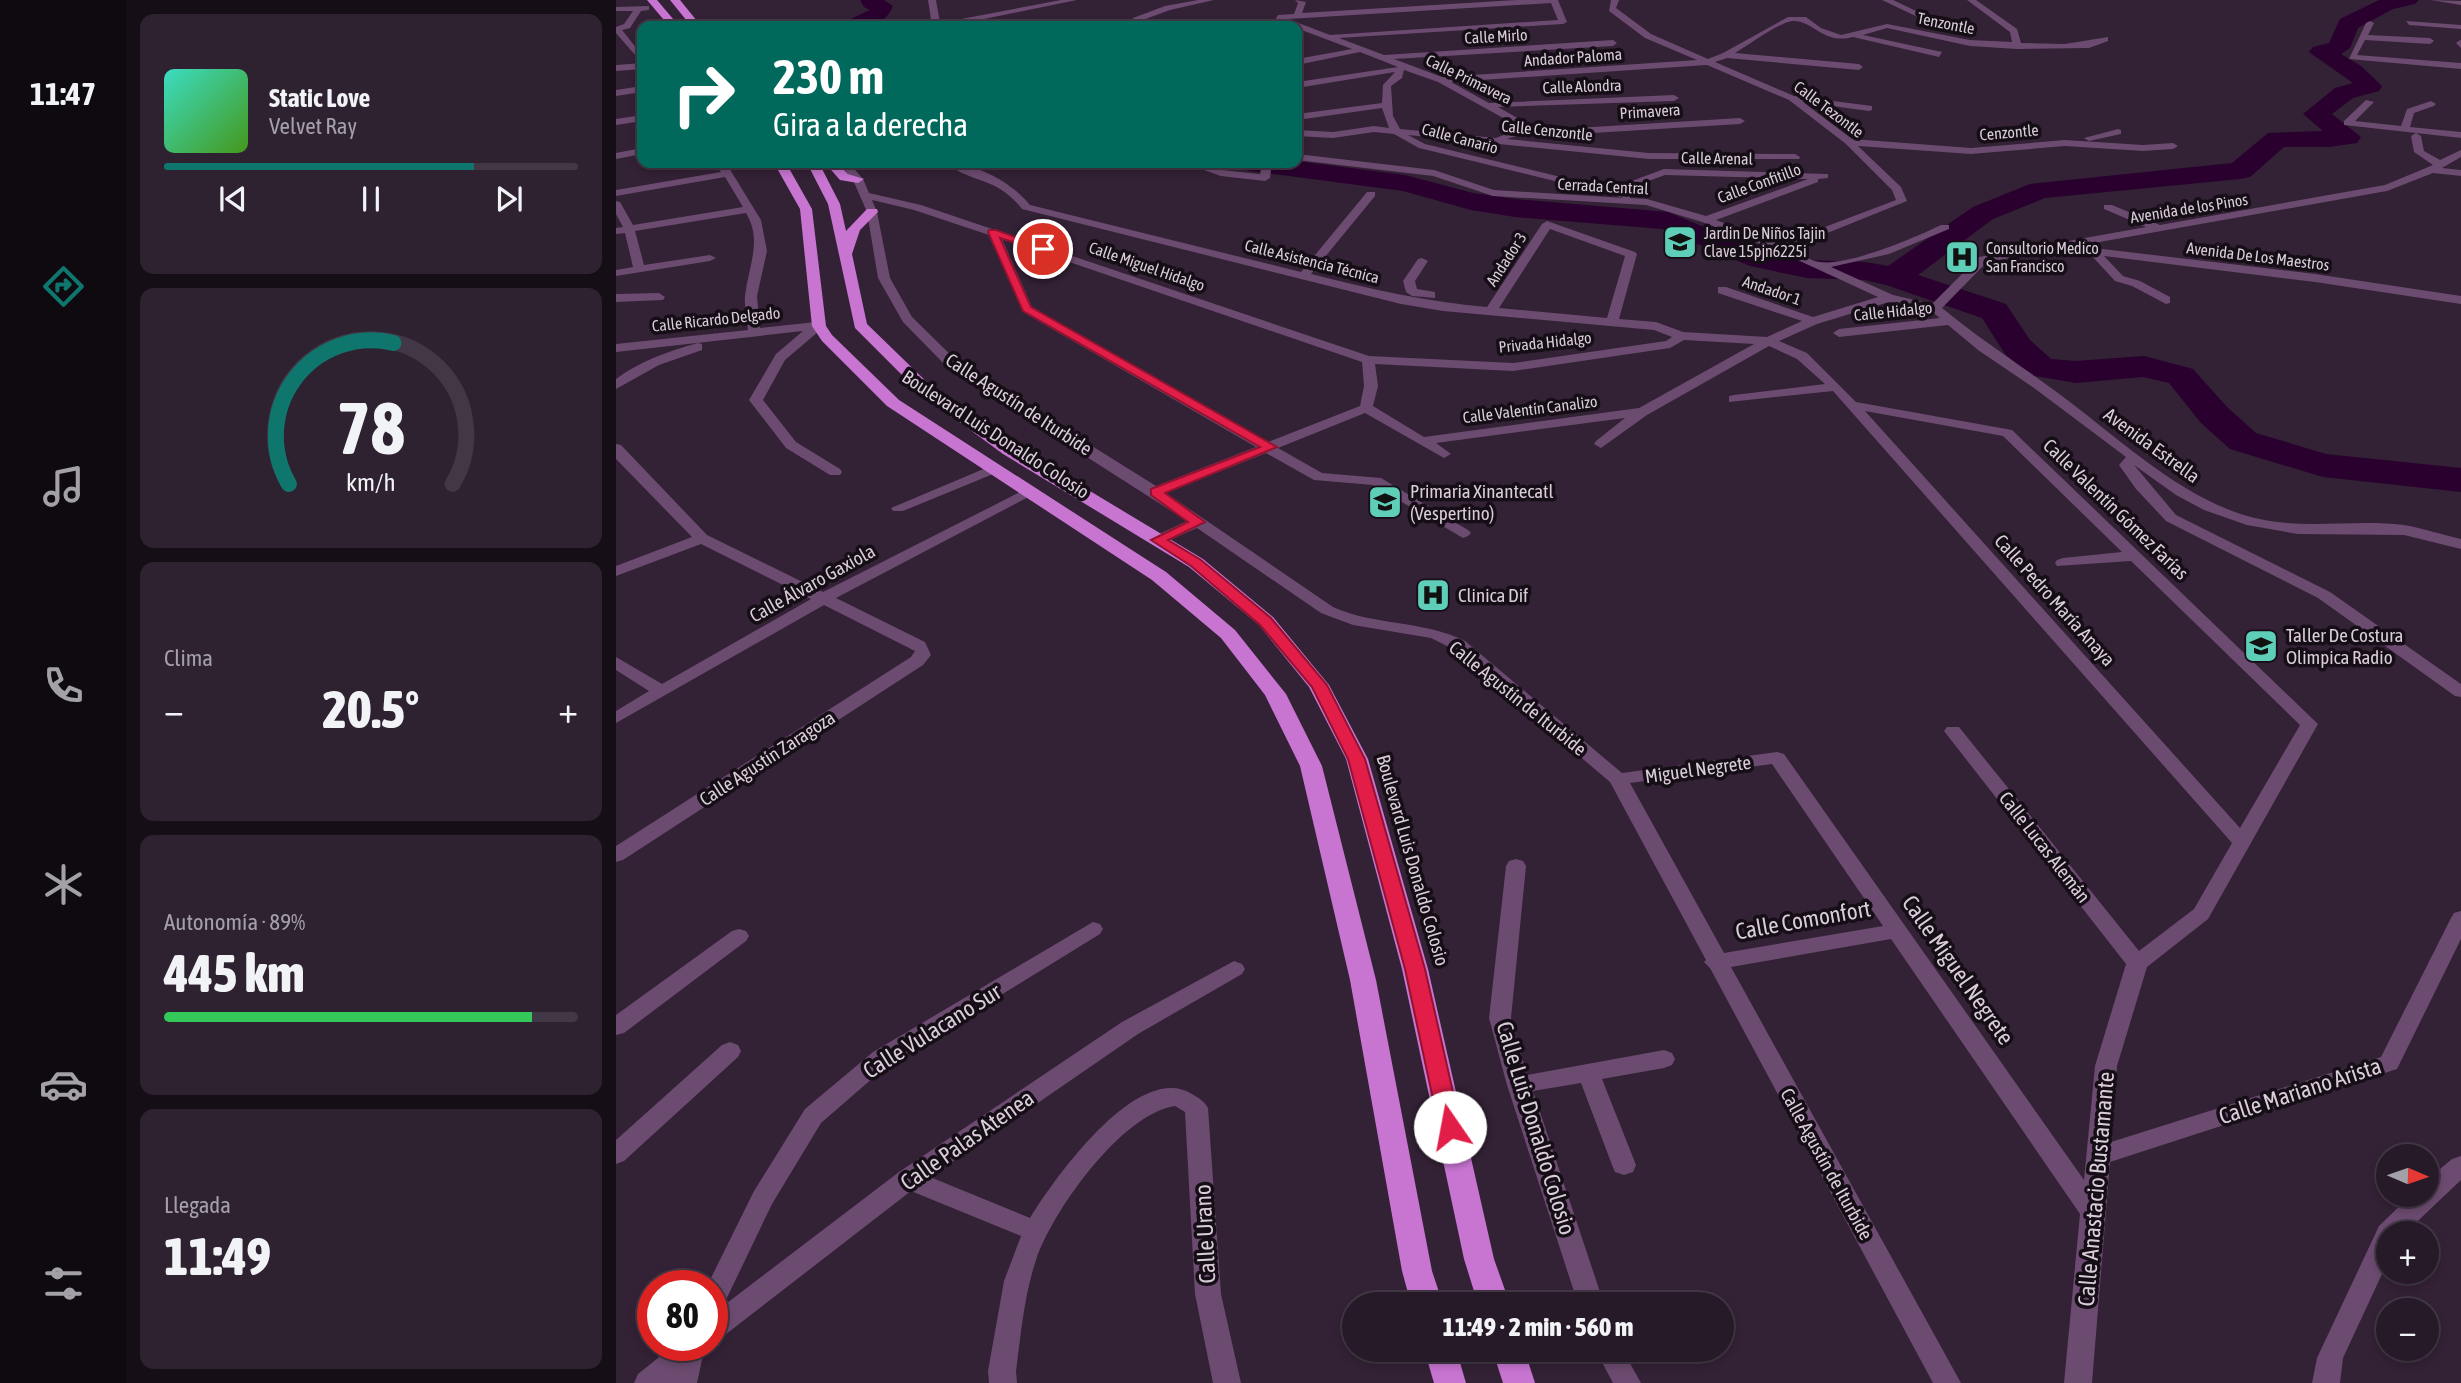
<!DOCTYPE html>
<html lang="es">
<head>
<meta charset="utf-8">
<style>
  body { margin:0; font-family:"Asap Condensed",sans-serif; background:#2e2230; color:#f1f3f6; height:100vh; display:flex; flex-direction:column; font-size:26px; white-space:nowrap }
  * { box-sizing:border-box; margin:0 }
  p { font-size:23px; color:#a4a0a8 }
  .icon { flex:none; width:38px; height:38px; fill:none; stroke:currentColor; stroke-width:2; stroke-linecap:round; stroke-linejoin:round }
  .map { position:relative; flex:1; overflow:hidden }
  .sheet { display:flex; flex-direction:column; gap:14px; padding:14px; background:#150e16; width:490px }
  .sheet>* { flex:none }
  .hud { position:absolute; left:21px; top:21px; width:665px; height:147px; border-radius:14px; box-shadow:0 4px 10px #0003,0 0 0 2px #423845; background:#00695c; color:#fff; overflow:hidden }
  .needle { width:46px; rotate:92deg }
  .buttons { position:absolute; left:1760px; top:1144px; display:grid; gap:14px }
  .buttons a { display:grid; place-items:center; width:63px; height:63px; border-radius:50%; background:#261928; box-shadow:0 4px 10px #0003,0 0 0 2px #423845; font-size:35px }
  .speed { position:absolute; left:21px; top:1270px; display:flex; gap:14px; font-size:35px; font-weight:700; text-align:center }
  .speed>* { display:grid; place-content:center; width:91px; height:91px; border-radius:50%; background:#261928; box-shadow:0 4px 10px #0003,0 0 0 2px #423845; line-height:1 }
  .speed .limit { border:10px solid #d22; background:#fff; color:#111 }
  .pin { position:absolute; display:grid; place-items:center; width:60px; height:60px; color:#fff; margin:-30px; border:4px solid #fff; border-radius:50%; box-shadow:0 2px 7px #0007 }
  .me { position:absolute; width:77px; margin:-38px; rotate:348deg; stroke-linejoin:round; filter:drop-shadow(0 0 5px #0008) }
  .turn { display:flex; align-items:center; gap:24px; height:147px; padding:0 21px; font-size:32px }
  .turn .icon { width:91px; height:91px; stroke-width:2.5 }
  .turn b { display:block; font-size:49px; line-height:60px }
  .big { font-size:52px; font-weight:800; line-height:1.1 }
  .sheet .tile { flex:1; display:flex; flex-direction:column; justify-content:center; gap:10px; min-width:0; padding:0 24px; border-radius:14px; background:#2e2230 }
  .sheet .dial { align-items:center; gap:0 }
  .dial svg { height:182px; overflow:visible; fill:none; stroke:#423845; stroke-width:7; stroke-linecap:round; text-anchor:middle }
  .dial text { fill:#f1f3f6; stroke:none }
  .song { display:flex; align-items:center; gap:21px }
  .cover { width:84px; height:84px; border-radius:10px; background:linear-gradient(135deg,hsl(170 70% 55%),hsl(100 70% 35%)) }
  .played { height:7px; border-radius:4px; background:linear-gradient(90deg,#0f766e 75%,#423845 75%) }
  .keys { display:flex; justify-content:space-around; direction:ltr }
  .heat { display:flex; justify-content:space-between; align-items:center; font-size:38px; direction:ltr }
  .charge { height:10px; border-radius:5px; background:linear-gradient(90deg,#34c759 89%,#423845 0) }
  .trip { position:absolute; left:726px; top:1292px; width:392px; height:70px; border-radius:35px; background:#261928; box-shadow:0 4px 10px #0003,0 0 0 2px #423845; font-weight:800; line-height:70px; text-align:center }
  main { display:flex; flex:1; min-height:0 }
  .tabs { display:flex; flex-direction:column; width:126px; justify-content:space-around; align-items:center; background:#0f0a10; color:#a4a0a8 }
  .tabs .icon { width:49px; height:49px }
  .tabs .current { color:#0f766e }
  .tabs b { font-size:32px; color:#f1f3f6 }
  .map>svg:first-child { display:block }
  .lines { fill:none; stroke-linecap:round; stroke-linejoin:round }
  .river { fill:#29002e; fill-rule:evenodd }
  .minor { fill:#6c4b70; fill-rule:evenodd }
  .highway { fill:#c875d2; fill-rule:evenodd }
  .route { fill:#e11d48; stroke:#92132f; stroke-width:2 }
  .labels { text-anchor:middle; dominant-baseline:central; stroke-width:7; stroke-linejoin:round; paint-order:stroke }
  .far-street-label { font-size:16px; fill:#d9cdda; stroke:#160e17 }
  .far-poi-label { font-size:16px; fill:#d9cdda; stroke:#160e17; text-anchor:start }
  .street-label { font-size:19px; fill:#d9cdda; stroke:#160e17 }
  .poi-label { font-size:19px; fill:#d9cdda; stroke:#160e17; text-anchor:start }
  .near-street-label { font-size:23px; fill:#d9cdda; stroke:#160e17 }
</style>
</head>
<body>
<main>
<nav class="tabs">
<b>11:47</b>
<svg class="icon current" aria-label="directions" viewBox="0 0 24 24"><path d="M12 3l9 9-9 9-9-9zM9 14v-3h6M13 9l2 2-2 2"/></svg>
<svg class="icon" aria-label="music" viewBox="0 0 24 24"><path d="M9 18V5l10-2v13"/><circle cx="6" cy="18" r="3"/><circle cx="16" cy="16" r="3"/></svg>
<svg class="icon" aria-label="phone" viewBox="0 0 24 24"><path d="M5 4h4l2 5-3 2q2 4 5 5l2-3 5 2v4C11 20 4 13 5 4z"/></svg>
<svg class="icon" aria-label="climate" viewBox="0 0 24 24"><path d="M12 3v18M4 7l16 10M4 17L20 7"/></svg>
<svg class="icon" aria-label="car" viewBox="0 0 24 24"><path d="M5 17H2v-5l4-1 3-4h7l3 4 3 1v5h-3M9 17h6M6 11h13"/><circle cx="7" cy="17" r="2"/><circle cx="17" cy="17" r="2"/></svg>
<svg class="icon" aria-label="filters" viewBox="0 0 24 24"><path d="M4 7h16M4 17h16"/><circle cx="9" cy="7" r="2"/><circle cx="15" cy="17" r="2"/></svg>
</nav>
<section class="sheet">
<div class="tile">
<div class="song"><i class="cover"></i><div><b>Static Love</b><p>Velvet Ray</p></div></div>
<div class="played"></div>
<div class="keys"><svg class="icon" aria-label="previous" viewBox="0 0 24 24"><path d="M18 5L8 12l10 7zM5 5v14"/></svg><svg class="icon" aria-label="pause" viewBox="0 0 24 24"><path d="M8 5v14M16 5v14"/></svg><svg class="icon" aria-label="next" viewBox="0 0 24 24"><path d="M6 5l10 7-10 7zM19 5v14"/></svg></div>
</div>
<div class="tile dial"><svg viewBox="0 0 100 80">
<path d="M14 69A42 42 0 1 1 86 69"/>
<path d="M14 69A42 42 0 0 1 60 7" stroke="#0f766e"/>
<text x="50" y="56" font-size="32" font-weight="700">78</text>
<text x="50" y="72" font-size="11">km/h</text>
</svg></div>
<div class="tile"><p>Clima</p>
<div class="heat"><a>−</a><b class="big">20.5°</b><a>+</a></div>
</div>
<div class="tile"><p>Autonomía · 89%</p><b class="big">445 km</b><div class="charge"></div></div>
<div class="tile"><p>Llegada</p><b class="big">11:49</b></div>
</section>
<div class="map">
<svg width="1845" height="1383" viewBox="0 0 1845 1383">
  <rect width="100%" height="100%" fill="#332135"/>
  <g class="lines">
    <g class="river">
      <path d="M244,0H268L277,6C267,29 249,26 227,26L230,21L254,10L248,7Z"/>
      <path d="M1763,0H1803L1799,4L1777,9L1742,28L1734,48L1725,54L1745,66L1766,86L1763,91L1737,98L1716,114L1745,137L1741,143L1713,147H1668L1634,177L1624,179L1429,198L1377,219L1302,275L1390,304L1414,340L1435,359L1460,361L1528,356L1577,369L1611,407L1640,433L1710,454L1845,468V492L1707,477L1614,449L1585,423L1553,383L1527,377L1460,383L1413,375L1389,354L1366,318L1270,285L1249,280L1191,278L1134,266L1046,229L899,217L855,210L787,191L635,171L625,169L621,163L681,161L789,175L857,193L899,199L1052,212L1143,250L1191,260L1249,262L1272,266L1357,207L1414,184L1616,163L1652,133L1707,131L1687,114L1719,88L1737,83L1693,52L1697,47L1713,43L1724,19Z"/>
    </g>
    <g class="minor">
      <path d="M312,0H320L324,23L445,0H461L334,26H316Z"/>
      <path d="M582,0H598L554,10L524,21L523,26H515L517,18L549,6Z"/>
      <path d="M679,0L690,2L686,13L900,0H942L951,22L947,24L723,38L768,55L997,40L1001,43L997,46L778,59L826,77L1081,60L1029,38L993,11L995,0H1003L1000,8L1035,34L1092,59L1107,53L1172,17H1190L1205,28L1225,35L1271,24L1354,40L1396,42L1394,32L1351,0H1360L1401,29L1405,43L1449,44L1492,37V41L1473,48L1401,49L1354,46L1271,28L1247,35L1326,52L1323,57L1237,37C1207,45 1196,19 1176,21C1162,23 1133,45 1119,53L1243,64L1247,67L1243,70L1111,58L1099,62L1178,96L1256,106V110L1253,111L1187,102L1236,139L1355,148L1449,140L1527,145L1557,143L1562,146L1557,149L1527,151L1449,146L1355,154L1242,146L1285,187L1291,201L1174,248C1182,252 1194,261 1204,262C1233,266 1298,238 1325,225H1333V229L1273,254L1215,267L1277,295L1316,304L1363,257L1530,227L1488,209V205H1496L1544,225L1769,185L1817,165L1798,152L1795,136L1800,133L1728,125V121L1750,100L1758,102L1739,121L1785,126L1791,109L1815,101L1820,104L1818,106L1798,113L1794,127L1845,132V138L1800,133L1805,136L1808,151L1824,160L1845,150V157L1826,168L1845,170V176L1817,173L1771,191L1461,246L1699,274L1845,296V304L1699,282L1488,256L1507,276L1524,281L1554,297V303L1550,304L1516,286L1499,281L1474,254L1446,249L1371,262L1326,308C1365,340 1406,366 1446,396C1504,439 1568,501 1639,518C1688,530 1738,519 1788,525C1807,528 1826,535 1845,539V549L1788,535L1682,534L1631,525L1588,510L1560,495L1518,465L1560,515L1714,592L1845,684V697L1839,696L1702,598L1550,521L1520,489L1503,465L1510,457L1418,388L1362,350L1332,325L1223,337L1217,333L1223,329L1324,318L1315,311L1273,302L1201,324L1163,341L1191,353L1240,402L1396,430L1702,724L1592,919L1531,967L1501,1066L1495,1142L1765,1057L1835,918L1838,913L1845,911V939L1781,1069L1494,1162L1476,1383H1448L1464,1214L1275,939L1115,967L1345,1383H1317L1094,968L1088,962L1090,960L994,782L837,649L815,638L737,625L705,613L581,528L547,543H537L534,540L537,537L571,521L333,369L287,322L262,278L251,212L237,180L223,163H233L247,179L253,193L305,205L753,356L897,363L1050,341L1056,337L1038,330L827,311L785,304L406,209C379,175 357,185 331,163C358,162 397,183 414,205L685,272L751,192H759V196L695,274C754,289 811,302 871,307L926,224L931,221L1019,252L1021,254L1003,319L1040,322L1067,332L1151,337L1186,321L1102,293V287H1110L1197,317L1262,297L1160,250L1086,222L1030,205L877,196L817,176L681,160V154L818,170L878,190L1008,198L803,148L778,134L758,132L717,138L681,136V130L717,132L758,126L773,128L766,108L681,120V114L766,103L767,85L779,72L681,88V82L782,67L744,52L681,65V59L736,49L659,20L662,15L678,14L682,3ZM935,3L942,20L714,35L672,19ZM1091,65L1173,100L1230,144L1276,190L1280,200L1164,244L1100,220L1202,182V179L1212,178V174L1048,169L994,189L809,144L792,135L1033,159H1183L1184,157L1179,154L1033,153L891,139L906,134L944,135L1124,124L1129,121L1124,118L944,129L909,128L905,120L882,107L1058,101L1063,98L1058,95L873,103L835,82ZM788,70L822,82L898,124L900,130L880,138L784,129L777,116L775,86L786,78ZM1049,175L1192,179L1090,216L1031,199L1014,198L1015,194L1005,191ZM256,200L298,210L373,235L407,312L640,447L540,486L343,363L296,317L274,278L261,212ZM934,229L1009,256L991,318L883,308ZM386,239L746,362L748,386L744,406L652,442L416,307ZM1068,340L1138,344L1023,408L808,437L757,406L762,386L759,364L897,371L1054,348ZM1153,346L1181,359L1209,384L1118,395L1113,396V402L1217,391L1616,843L1578,909L1523,951L1343,727H1331L1328,731L1510,964L1479,1066L1468,1180L1168,754L1161,752L1006,773L849,641C807,620 759,626 717,607L550,493L650,453L698,480L757,485L847,538L852,536L855,533L852,530L765,478L706,473L662,448L749,413L828,458L835,454L820,443L1009,418L980,441L978,444L985,448L1031,415ZM1249,411L1387,436L1506,552L1447,558L1441,560L1439,563L1441,566L1515,561L1684,725L1624,828ZM1156,764L1267,926L1108,953L1014,783Z"/>
      <path d="M1266,0H1277L1315,18L1308,20Z"/>
      <path d="M1815,0L1845,1V5Z"/>
      <path d="M33,6V10L25,11L14,28L6,30L26,55V63L0,33V27L8,24L17,11H0V7Z"/>
      <path d="M1754,21L1758,23L1752,35L1814,38L1818,41L1814,44L1749,40L1741,55L1845,63V69L1733,59L1750,23Z"/>
      <path d="M1790,21L1845,25V29L1793,25Z"/>
      <path d="M1844,40L1845,41V48L1840,43Z"/>
      <path d="M26,63V69L0,71V65Z"/>
      <path d="M26,86V92L0,96V90Z"/>
      <path d="M26,115V121L0,125V119Z"/>
      <path d="M1502,129L1505,130V134L1473,141L1468,138Z"/>
      <path d="M26,148V154L0,159V153Z"/>
      <path d="M100,163H110L145,220L151,251L141,296L144,328L200,322L209,326L169,360L147,400L180,442L224,469L226,472L224,475H214L170,448L133,400L160,354L187,331L0,352V344L132,330C131,319 128,307 129,296C132,267 147,241 130,213L19,231L28,265L94,255L100,258L94,261L0,276V270L17,267L9,233L0,234V228L7,227L0,214V201L4,202L17,225L127,207L109,177L0,196V190L105,172Z"/>
      <path d="M568,163H583L606,170L644,174L646,163H656L654,178L649,181L605,176Z"/>
      <path d="M806,258L812,261L799,281L801,289L819,292V298L796,296L790,292L787,281L802,259Z"/>
      <path d="M43,293L49,297L47,300L0,302V294Z"/>
      <path d="M82,343L86,344V350L43,365L0,389V379C24,361 53,351 82,343Z"/>
      <path d="M0,444L5,445L91,535L207,592L410,489H420L422,492L220,598L309,642L315,655L307,665L7,860L0,862V846L295,657L299,651L208,605L0,723V711L33,691L0,670V657L46,684L195,599L85,544L0,576V566L76,537L0,459Z"/>
      <path d="M377,465L382,466L384,469L382,472L287,511H277L275,508Z"/>
      <path d="M900,859L907,861L910,866L895,1018L911,1075L1048,1050L1056,1053L1059,1059L1056,1065L1048,1068L986,1079L1020,1165L1017,1172L1008,1175L999,1172L996,1165L965,1083L917,1091L988,1304H962L891,1085L873,1018L890,866L893,861Z"/>
      <path d="M477,922L484,924L487,929L484,934L273,1064L205,1123L156,1204L107,1306L283,1172L506,1022L618,961L626,964L629,969L626,974L522,1034L314,1177L414,1218C438,1179 522,1060 576,1094C583,1098 588,1101 592,1108L605,1294L625,1383H597L579,1294L569,1112L559,1106C505,1114 436,1212 420,1260C408,1296 405,1334 400,1371L401,1383H373L372,1371L388,1281L405,1236L295,1191L105,1338L96,1342V1314L99,1312L96,1313V1286H91L138,1191L189,1109L257,1052Z"/>
      <path d="M123,929L130,931L133,936L130,941L8,1033L0,1035V1015L116,931Z"/>
      <path d="M114,1042L122,1045L125,1051L122,1057L8,1161L0,1164V1140L106,1045Z"/>
      <path d="M1845,1156V1180L1788,1234H1773V1259L1727,1358L1724,1383H1696L1701,1358L1763,1226L1795,1195H1811V1180L1836,1159Z"/>
      <path d="M57,1346H89L81,1383H18L22,1374Z"/>
      <path d="M979,1349H1006L1025,1383H997Z"/>
    </g>
    <g class="highway">
      <path d="M31,0H41L63,26H53Z"/>
      <path d="M54,0H64L85,26H75Z"/>
      <path d="M158,163H170L196,209L210,326L216,335L283,400L550,572L619,630L670,694L706,766L760,980L816,1271L827,1304H795L786,1271L734,980L684,766L649,695L605,638L536,580L271,406L206,341L196,326L184,209Z"/>
      <path d="M191,163H203L224,204L230,231L251,209H261L262,212L244,230L236,254L251,324L316,387L399,446L587,559L657,617L713,685L752,759L812,969L878,1259L894,1304H862L848,1259L786,969L730,759L693,687L643,625L573,567L387,454L304,393L239,328L212,204Z"/>
      <path d="M209,163H221L232,174L248,179L242,183L224,180Z"/>
      <path d="M808,1349H840L850,1383H818Z"/>
      <path d="M876,1349H908L919,1383H887Z"/>
    </g>
  </g>
  <path class="route" d="M373,230H380L432,249L427,252L384,238L415,307L661,447L549,493L589,522L552,540L585,560L655,618L711,685L749,759L809,969L845,1127L842,1133L834,1136L826,1133L823,1127L789,969L732,759L696,687L644,625L575,566L535,540L572,522L535,495V489L644,447L407,311L372,232Z"/>
  <defs>
    <g id="school-square" transform="scale(1.75)"><rect x="-9" y="-9" width="18" height="18" rx="4" fill="#5eceb8" stroke="#160e17"/><path d="M0-5L7-2L0 1L-7-2ZM-4 1L0 2.5L4 1V4Q0 6-4 4Z" fill="#111"/></g>
    <g id="hospital-square" transform="scale(1.75)"><rect x="-9" y="-9" width="18" height="18" rx="4" fill="#5eceb8" stroke="#160e17"/><path d="M-5-5h3v3.5h4V-5h3V5h-3V1.5h-4V5h-3Z" fill="#111"/></g>
    <g id="university-square" transform="scale(1.75)"><rect x="-9" y="-9" width="18" height="18" rx="4" fill="#5eceb8" stroke="#160e17"/><path d="M0-5L7-2L0 1L-7-2ZM-4 1L0 2.5L4 1V4Q0 6-4 4Z" fill="#111"/></g>
  </defs>
  <g fill-rule="evenodd">
    <use href="#school-square" x="1064" y="242"/>
    <use href="#hospital-square" x="1346" y="257"/>
    <use href="#school-square" x="769" y="502"/>
    <use href="#hospital-square" x="817" y="595"/>
    <use href="#university-square" x="1645" y="646"/>
  </g>
  <g class="labels">
    <g class="far-street-label">
      <text transform="translate(1330 23) rotate(11)">Tenzontle</text>
      <text transform="translate(880 36) rotate(-3)">Calle Mirlo</text>
      <text transform="translate(957 57) rotate(-4)">Andador Paloma</text>
      <text transform="translate(853 79) rotate(26)">Calle Primavera</text>
      <text transform="translate(966 86) rotate(-2)">Calle Alondra</text>
      <text transform="translate(1213 109) rotate(37)">Calle Tezontle</text>
      <text transform="translate(1034 111) rotate(-4)">Primavera</text>
      <text transform="translate(931 130) rotate(6)">Calle Cenzontle</text>
      <text transform="translate(1393 132) rotate(-5)">Cenzontle</text>
      <text transform="translate(844 138) rotate(15)">Calle Canario</text>
      <text transform="translate(1101 158) rotate(1)">Calle Arenal</text>
      <text transform="translate(1143 183) rotate(-20)">Calle Confitillo</text>
      <text transform="translate(987 186) rotate(3)">Cerrada Central</text>
      <text transform="translate(1573 208) rotate(-9)">Avenida de los Pinos</text>
      <text transform="translate(1642 256) rotate(7)">Avenida De Los Maestros</text>
      <text transform="translate(890 259) rotate(-57)">Andador 3</text>
      <text transform="translate(696 261) rotate(14)">Calle Asistencia Técnica</text>
      <text transform="translate(531 266) rotate(19)">Calle Miguel Hidalgo</text>
      <text transform="translate(1156 290) rotate(19)">Andador 1</text>
      <text transform="translate(1277 311) rotate(-6)">Calle Hidalgo</text>
      <text transform="translate(100 319) rotate(-6)">Calle Ricardo Delgado</text>
      <text transform="translate(929 342) rotate(-6)">Privada Hidalgo</text>
      <text transform="translate(914 409) rotate(-7)">Calle Valentín Canalizo</text>
    </g>
    <g class="far-poi-label">
      <text x="1088" y="233">Jardin De Niños Tajin<tspan x="1088" dy="18">Clave 15pjn6225i</tspan></text>
      <text x="1370" y="248">Consultorio Medico<tspan x="1370" dy="18">San Francisco</tspan></text>
    </g>
    <g class="street-label">
      <text transform="translate(403 404) rotate(33)">Calle Agustín de Iturbide</text>
      <text transform="translate(380 434) rotate(33)">Boulevard Luis Donaldo Colosio</text>
      <text transform="translate(1536 445) rotate(36)">Avenida Estrella</text>
      <text transform="translate(1500 509) rotate(44)">Calle Valentín Gómez Farías</text>
      <text transform="translate(196 583) rotate(-29)">Calle Álvaro Gaxiola</text>
      <text transform="translate(1439 600) rotate(48)">Calle Pedro María Anaya</text>
      <text transform="translate(902 698) rotate(39)">Calle Agustín de Iturbide</text>
      <text transform="translate(151 758) rotate(-33)">Calle Agustín Zaragoza</text>
      <text transform="translate(1082 769) rotate(-8)">Miguel Negrete</text>
      <text transform="translate(1429 847) rotate(52)">Calle Lucas Alemán</text>
      <text transform="translate(797 860) rotate(74)">Boulevard Luis Donaldo Colosio</text>
      <text transform="translate(1211 1164) rotate(61)">Calle Agustín de Iturbide</text>
    </g>
    <g class="poi-label">
      <text x="794" y="491">Primaria Xinantecatl<tspan x="794" dy="22">(Vespertino)</tspan></text>
      <text x="842" y="595">Clinica Dif</text>
      <text x="1670" y="635">Taller De Costura<tspan x="1670" dy="22">Olimpica Radio</tspan></text>
    </g>
    <g class="near-street-label">
      <text transform="translate(1187 920) rotate(-10)">Calle Comonfort</text>
      <text transform="translate(1342 970) rotate(55)">Calle Miguel Negrete</text>
      <text transform="translate(316 1031) rotate(-32)">Calle Vulacano Sur</text>
      <text transform="translate(1684 1091) rotate(-18)">Calle Mariano Arista</text>
      <text transform="translate(920 1128) rotate(73)">Calle Luis Donaldo Colosio</text>
      <text transform="translate(351 1140) rotate(-35)">Calle Palas Atenea</text>
      <text transform="translate(1480 1189) rotate(-85)">Calle Anastacio Bustamante</text>
      <text transform="translate(589 1234) rotate(-93)">Calle Urano</text>
    </g>
  </g>
</svg>
<div class="buttons">
<a><svg class="needle" viewBox="-14 -14 28 28"><path d="M0-13l5 13h-10z" fill="#e53935"/><path d="M0 13l5-13h-10z" fill="#a4a0a8"/></svg></a>
<a>+</a>
<a>−</a>
</div>
<div class="speed"><div class="limit">80</div></div>
<div class="pin" style="left:427px;top:249px;background:#d93025"><svg class="icon" aria-label="arrive" viewBox="0 0 24 24"><path d="M6 21V4h12l-3 4 3 4H6"/></svg></div>
<svg class="me" style="left:834px;top:1127px" viewBox="-20 -20 40 40"><circle r="19" fill="#fff"/><path d="M0-13L10 11 0 6-10 11z" fill="#e11d48"/></svg>
<div class="trip">11:49 · 2 min · 560 m</div>
<div class="hud">
<div class="turn"><svg class="icon" aria-label="right" viewBox="0 0 24 24"><path d="M7 20v-9h11M14 6l5 5-5 5"/></svg><div><b>230 m</b>Gira a la derecha</div></div>
</div>
</div>
</main>
</body>
</html>
